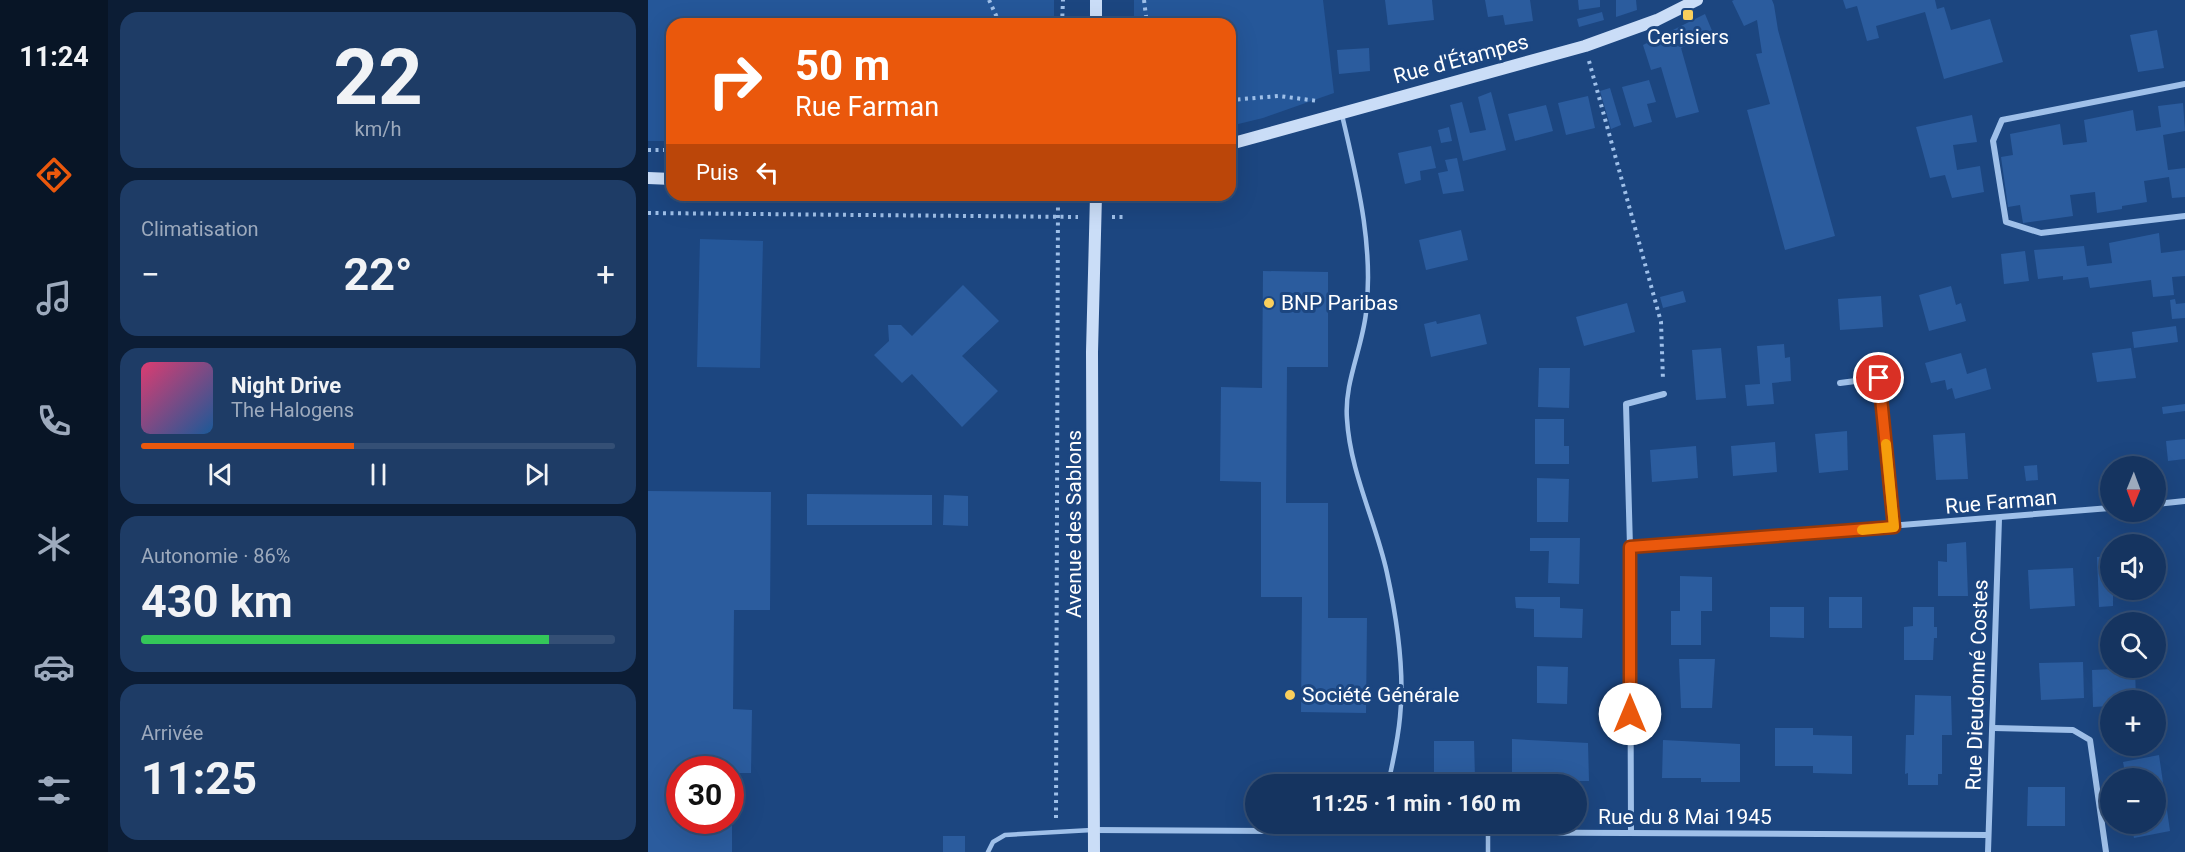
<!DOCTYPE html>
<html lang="fr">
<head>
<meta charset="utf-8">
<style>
  body { margin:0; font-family:Roboto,sans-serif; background:#1e3c66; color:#f1f3f6; height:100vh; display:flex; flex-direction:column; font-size:22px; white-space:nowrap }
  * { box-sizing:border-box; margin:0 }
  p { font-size:20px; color:#9daabd }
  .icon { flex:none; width:33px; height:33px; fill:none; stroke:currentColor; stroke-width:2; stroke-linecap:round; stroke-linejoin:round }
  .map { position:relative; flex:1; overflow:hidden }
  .panel { display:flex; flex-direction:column; gap:12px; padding:12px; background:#0c1d35; width:540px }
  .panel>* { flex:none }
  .guide { position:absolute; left:18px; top:18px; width:570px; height:183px; border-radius:18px; box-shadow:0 6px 24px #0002,0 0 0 2px #344f75; background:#ea580c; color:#fff; overflow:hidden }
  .needle { width:39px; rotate:181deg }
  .buttons { position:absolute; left:1452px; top:456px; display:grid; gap:12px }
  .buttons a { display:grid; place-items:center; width:66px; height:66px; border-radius:50%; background:#153460; box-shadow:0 6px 24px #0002,0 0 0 2px #344f75; font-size:30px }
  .speed { position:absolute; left:18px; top:756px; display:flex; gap:12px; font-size:30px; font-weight:700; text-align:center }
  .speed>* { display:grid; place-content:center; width:78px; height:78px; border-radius:50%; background:#153460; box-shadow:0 6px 24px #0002,0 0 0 2px #344f75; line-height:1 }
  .speed .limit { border:9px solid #d22; background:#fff; color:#111 }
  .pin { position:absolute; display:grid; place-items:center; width:51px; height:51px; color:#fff; margin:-26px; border:3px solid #fff; border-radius:50%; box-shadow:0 2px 6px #0007 }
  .me { position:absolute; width:66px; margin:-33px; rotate:0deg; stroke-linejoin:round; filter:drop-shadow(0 0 4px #0008) }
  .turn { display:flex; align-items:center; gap:21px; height:126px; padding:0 30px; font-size:27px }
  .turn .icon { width:78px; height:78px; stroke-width:2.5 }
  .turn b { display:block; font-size:42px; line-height:51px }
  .then { display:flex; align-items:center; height:57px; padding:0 30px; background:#0003; gap:12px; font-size:22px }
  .big { font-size:45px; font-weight:700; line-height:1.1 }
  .panel .widget { flex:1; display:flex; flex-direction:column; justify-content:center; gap:9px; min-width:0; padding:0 21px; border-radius:18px; background:#1e3c66 }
  .panel .dial { align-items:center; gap:0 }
  .dial b { font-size:78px; line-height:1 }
  .song { display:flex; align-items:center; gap:18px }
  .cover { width:72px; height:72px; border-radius:9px; background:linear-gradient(135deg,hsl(340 70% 55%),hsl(210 70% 35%)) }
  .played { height:6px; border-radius:3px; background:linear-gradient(90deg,#ea580c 45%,#344f75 45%) }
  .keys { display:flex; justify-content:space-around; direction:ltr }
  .heat { display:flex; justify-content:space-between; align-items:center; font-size:33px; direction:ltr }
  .charge { height:9px; border-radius:4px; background:linear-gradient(90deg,#34c759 86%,#344f75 0) }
  .trip { position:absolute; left:597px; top:774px; width:342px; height:60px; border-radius:30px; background:#153460; box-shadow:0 6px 24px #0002,0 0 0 2px #344f75; font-weight:700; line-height:60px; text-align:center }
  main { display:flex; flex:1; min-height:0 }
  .dock { display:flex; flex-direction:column; width:108px; justify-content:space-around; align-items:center; background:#081526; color:#9daabd }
  .dock .icon { width:42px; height:42px }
  .dock .active { color:#ea580c }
  .dock b { font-size:27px; color:#f1f3f6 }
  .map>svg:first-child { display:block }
  .green { fill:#255799 }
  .building { fill:#2b5c9e }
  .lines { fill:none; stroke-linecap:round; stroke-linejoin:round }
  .path { stroke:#9fc0e9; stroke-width:4; stroke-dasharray:3 4.5; stroke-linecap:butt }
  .lane { stroke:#9fc0e9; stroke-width:4.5 }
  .street { stroke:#9fc0e9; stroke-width:6 }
  .secondary { stroke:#caddf7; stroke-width:12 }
  .route-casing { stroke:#983908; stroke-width:15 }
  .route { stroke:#ea580c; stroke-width:10 }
  .slow { stroke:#f59e0b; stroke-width:10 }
  .poi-dot { fill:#facf5c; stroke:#1c4680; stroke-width:2 }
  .labels { text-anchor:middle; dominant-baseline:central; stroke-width:6; stroke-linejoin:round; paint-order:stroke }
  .poi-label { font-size:21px; fill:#fff; stroke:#1c4680; text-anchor:start }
  .street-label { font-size:21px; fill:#fff; stroke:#1c4680 }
</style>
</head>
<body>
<main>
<nav class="dock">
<b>11:24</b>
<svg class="icon active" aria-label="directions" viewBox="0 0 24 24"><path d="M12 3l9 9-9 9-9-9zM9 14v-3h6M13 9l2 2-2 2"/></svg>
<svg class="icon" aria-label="music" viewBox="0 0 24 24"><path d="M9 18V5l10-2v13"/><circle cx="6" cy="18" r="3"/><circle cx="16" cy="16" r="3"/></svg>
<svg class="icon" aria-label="phone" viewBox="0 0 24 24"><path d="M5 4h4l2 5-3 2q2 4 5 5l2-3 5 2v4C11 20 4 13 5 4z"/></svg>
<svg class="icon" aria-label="climate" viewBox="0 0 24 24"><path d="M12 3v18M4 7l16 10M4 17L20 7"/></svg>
<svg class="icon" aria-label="car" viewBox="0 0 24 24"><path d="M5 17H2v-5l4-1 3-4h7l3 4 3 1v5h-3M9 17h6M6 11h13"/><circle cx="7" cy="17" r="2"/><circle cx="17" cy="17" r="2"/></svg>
<svg class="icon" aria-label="filters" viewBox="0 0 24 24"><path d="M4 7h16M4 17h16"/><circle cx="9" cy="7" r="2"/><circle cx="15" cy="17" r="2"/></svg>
</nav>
<section class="panel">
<div class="widget dial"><b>22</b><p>km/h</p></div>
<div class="widget"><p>Climatisation</p>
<div class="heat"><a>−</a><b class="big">22°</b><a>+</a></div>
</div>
<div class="widget">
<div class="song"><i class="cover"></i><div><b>Night Drive</b><p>The Halogens</p></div></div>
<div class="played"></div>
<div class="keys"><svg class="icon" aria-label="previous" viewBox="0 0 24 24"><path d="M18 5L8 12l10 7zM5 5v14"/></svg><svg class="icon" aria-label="pause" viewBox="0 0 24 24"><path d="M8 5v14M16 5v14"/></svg><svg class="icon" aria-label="next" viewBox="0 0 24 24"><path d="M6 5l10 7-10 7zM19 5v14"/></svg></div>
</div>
<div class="widget"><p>Autonomie · 86%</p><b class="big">430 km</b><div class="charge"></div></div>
<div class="widget"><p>Arrivée</p><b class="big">11:25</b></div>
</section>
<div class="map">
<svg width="1537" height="852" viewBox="0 0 1537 852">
  <rect width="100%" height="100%" fill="#1c4680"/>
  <g class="green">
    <path d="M0,0H406V24H24V141H0Z"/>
    <path d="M486,0H675L686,93L615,118L582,126V24H486Z"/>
    <path d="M52,239L115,241L112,368L49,367Z"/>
  </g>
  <g class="building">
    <path d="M737,0H784L786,20L740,25Z"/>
    <path d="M837,0H882L885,21L857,25L855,15L840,17Z"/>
    <path d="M930,0H952V7L931,10Z"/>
    <path d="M968,0H988L989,10L968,17Z"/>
    <path d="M1086,0H1124L1126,5L1130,30L1187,236L1137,250L1099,110L1122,104L1108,54L1114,53L1109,20L1096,26L1084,1Z"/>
    <path d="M1195,0H1287L1289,9L1296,7L1303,30L1342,19L1355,62L1296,79L1277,12L1228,26L1231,38L1219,41L1209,6L1198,9Z"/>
    <path d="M954,12L956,20L931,27L929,19Z"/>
    <path d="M1057,14L1065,33L1033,48L1051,112L1028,118L1013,67L1003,70L995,45Z"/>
    <path d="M1509,30L1516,68L1490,72L1482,35Z"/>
    <path d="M721,48L722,71L691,74L689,50Z"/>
    <path d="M1001,80L1008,102L999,104L1004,122L986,127L974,87Z"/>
    <path d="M962,88L973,125L963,129L952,91Z"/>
    <path d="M843,92L858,150L815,161L802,105L814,102L822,133L838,130L830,97Z"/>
    <path d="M940,96L947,128L918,135L910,103Z"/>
    <path d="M1535,103L1537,131L1515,135L1520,170L1537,168V197L1524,198L1521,177L1496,181L1499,202L1474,206V209L1449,213L1447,192L1422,195L1425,216L1375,223L1372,205L1360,207L1353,157L1365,155L1362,134L1412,124L1415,145L1439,142L1436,120L1485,110L1488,131L1513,127L1510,106Z"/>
    <path d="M898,105L905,131L867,141L860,114Z"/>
    <path d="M1324,115L1329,142L1305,145L1309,170L1332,166L1336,192L1304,198L1297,175L1282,178L1268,127Z"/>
    <path d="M801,127L804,141L793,143L790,130Z"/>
    <path d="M783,146L788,168L772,171L773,180L757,184L750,153Z"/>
    <path d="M809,158L816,191L795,194L790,173L800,171L797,160Z"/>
    <path d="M813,230L820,260L778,270L771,240Z"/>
    <path d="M1511,233L1513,253L1537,250V276L1524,277L1526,295L1505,297L1503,280L1442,288L1440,277L1415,280V276L1390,279L1386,250L1436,246L1439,266L1464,263L1461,243Z"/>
    <path d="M1377,251L1381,281L1356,284L1353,254Z"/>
    <path d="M615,271L680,272V367H639L638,503H680V618H719L718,713L653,712L654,597H613V482L572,481L573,387L614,388Z"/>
    <path d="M315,285L351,321L314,356L350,391L314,427L264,374L254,383L226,355L241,341L240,325H253L264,336Z"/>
    <path d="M1303,286L1308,305L1313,303L1318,321L1281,331L1271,295Z"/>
    <path d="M1035,291L1038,302L1015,308L1012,297Z"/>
    <path d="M1233,296L1235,327L1192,330L1190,299Z"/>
    <path d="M1527,299L1528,304L1537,303V318L1524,319L1522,300Z"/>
    <path d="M979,303L987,332L936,346L928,317Z"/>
    <path d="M832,314L839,344L783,357L776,324L788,321L789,324Z"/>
    <path d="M1528,326L1530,342L1486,348L1484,332Z"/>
    <path d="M1136,344L1137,358L1142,357L1143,381L1124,383L1126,404L1099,406L1097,385L1112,384L1109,346Z"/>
    <path d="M1073,348L1078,398L1048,400L1044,350Z"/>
    <path d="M1483,348L1488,378L1449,382L1444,353Z"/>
    <path d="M1313,353L1319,374L1338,368L1343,389L1307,399L1304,388L1299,390L1297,380L1283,383L1277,363Z"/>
    <path d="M891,368H922L921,408L890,407Z"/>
    <path d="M1537,404V411L1515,414L1514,407Z"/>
    <path d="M887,419H916V446H921V464H887Z"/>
    <path d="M1199,431L1200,470L1171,473L1167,434Z"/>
    <path d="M1317,433L1320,479L1288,480L1285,435Z"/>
    <path d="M1537,439V459L1520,461L1518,441Z"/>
    <path d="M1127,442L1129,472L1085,476L1083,446Z"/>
    <path d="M1048,446L1050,478L1004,482L1002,450Z"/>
    <path d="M1389,465L1390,480L1378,481L1376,466Z"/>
    <path d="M889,478L921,479L920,522H889Z"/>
    <path d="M0,491L123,492L122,610H86L85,709L104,710L103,773H82V770H32V820H84V852H0Z"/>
    <path d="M159,494L284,495V525H159Z"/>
    <path d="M296,495L320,496V526L295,525Z"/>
    <path d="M882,538H932L931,584L900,583L901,551H882Z"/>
    <path d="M1318,542L1320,596H1290V561L1299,562V544Z"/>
    <path d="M1462,556V590H1495V592L1465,594V606L1451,607L1449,557Z"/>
    <path d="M1425,568L1427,606L1382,609L1380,570Z"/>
    <path d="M1032,576L1064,577V611H1053V645H1023V611H1032Z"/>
    <path d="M867,597H912V608L935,609L934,638L886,637V609L868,608Z"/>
    <rect x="1181" y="597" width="33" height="31"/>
    <path d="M1122,607H1156V638L1122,637Z"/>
    <path d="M1265,607H1286V627H1289V638H1286L1285,660H1256V627L1265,626Z"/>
    <path d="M1031,659H1067L1064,708H1033Z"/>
    <path d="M1435,662L1436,698L1393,700L1391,663Z"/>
    <path d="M889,666L920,667L919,704L889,703Z"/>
    <path d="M1487,668L1488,700H1462V706L1445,707L1444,670Z"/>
    <path d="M1267,695L1303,696L1304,735H1294V774H1290V785H1260V773L1257,774L1258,735H1266Z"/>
    <path d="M1127,728H1165V735L1204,736V774L1165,773V766H1127Z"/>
    <path d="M864,739L940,743L941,781H902V776H864Z"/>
    <path d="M1015,740L1092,744V782H1053V778H1014Z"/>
    <path d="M786,741H826L827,778H786Z"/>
    <path d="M1511,755L1522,831L1486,838L1483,824H1508V778H1478L1475,762Z"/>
    <path d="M1380,787H1417V826H1379Z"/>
    <rect x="295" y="836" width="22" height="16"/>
  </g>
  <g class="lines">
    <g class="path">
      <path d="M341,0L352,24"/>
      <path d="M496,0L499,24"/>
      <path d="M414,24L415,0"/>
      <path d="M941,61L1013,322L1015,380"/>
      <path d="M582,100L631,96L670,101"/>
      <path d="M0,150H24"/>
      <path d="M0,213L430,217"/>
      <path d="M464,217H478"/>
      <path d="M408,818L410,195"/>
    </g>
    <g class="lane">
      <path d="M694,115C709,180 726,245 718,313C714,349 696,383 699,419C702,472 728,522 739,573C749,619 757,670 752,717C750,740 745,762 740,784"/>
      <path d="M731,831L733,824"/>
      <path d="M340,852L345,842L357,835L444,830"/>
      <path d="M840,852V832"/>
    </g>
    <g class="street">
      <path d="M1537,84L1354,120L1345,141L1358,222L1393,233L1537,216"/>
      <path d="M1192,383L1231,378L1246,527"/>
      <path d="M1508,504L1537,501"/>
      <path d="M982,547L978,404L1016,394"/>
      <path d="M1346,728L1425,730L1442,740L1458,852"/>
      <path d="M446,830L1340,835"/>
      <path d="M983,833L982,547L1462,508"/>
      <path d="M1340,852L1351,519"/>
    </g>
    <g class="secondary">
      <path d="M448,24V0"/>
      <path d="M582,144L937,46L1009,20L1049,0"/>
      <path d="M0,178L24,179"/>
      <path d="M446,852L444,352L448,195"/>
    </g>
  </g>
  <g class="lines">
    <g class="route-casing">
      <path id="route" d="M982,714V547L1246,527L1231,378"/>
    </g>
    <use href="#route" class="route"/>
    <path class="slow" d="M1214,530L1246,527L1238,444"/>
  </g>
  <g class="poi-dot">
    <rect x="1034" y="9" width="12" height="12" rx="3"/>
    <circle cx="621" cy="303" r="6"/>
    <circle cx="642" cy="695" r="6"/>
  </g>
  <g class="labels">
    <g class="poi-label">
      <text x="1040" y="37" text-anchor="middle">Cerisiers</text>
      <text x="633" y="303">BNP Paribas</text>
      <text x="654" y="695">Société Générale</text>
    </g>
    <g class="street-label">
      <text transform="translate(813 59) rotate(-15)">Rue d'Étampes</text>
      <text transform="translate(1353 502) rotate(-5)">Rue Farman</text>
      <text transform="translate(426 524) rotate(-90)">Avenue des Sablons</text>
      <text transform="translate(1329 685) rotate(-88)">Rue Dieudonné Costes</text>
      <text x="1037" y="817">Rue du 8 Mai 1945</text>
    </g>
  </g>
</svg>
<div class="buttons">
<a><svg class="needle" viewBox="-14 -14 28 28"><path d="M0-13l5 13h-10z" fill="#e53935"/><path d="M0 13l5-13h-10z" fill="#9daabd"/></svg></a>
<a><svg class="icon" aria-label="sound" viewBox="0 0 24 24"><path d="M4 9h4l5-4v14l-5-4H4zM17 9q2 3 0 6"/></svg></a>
<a><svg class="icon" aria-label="search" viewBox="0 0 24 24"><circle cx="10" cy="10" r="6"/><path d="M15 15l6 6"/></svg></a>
<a>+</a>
<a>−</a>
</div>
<div class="speed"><div class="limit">30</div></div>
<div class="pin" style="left:1231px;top:378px;background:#d93025"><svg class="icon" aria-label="arrive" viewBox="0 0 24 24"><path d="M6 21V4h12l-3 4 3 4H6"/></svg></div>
<svg class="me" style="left:982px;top:714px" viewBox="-20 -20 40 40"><circle r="19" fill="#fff"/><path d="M0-13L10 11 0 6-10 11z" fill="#ea580c"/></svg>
<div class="trip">11:25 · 1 min · 160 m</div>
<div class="guide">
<div class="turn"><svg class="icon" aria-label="right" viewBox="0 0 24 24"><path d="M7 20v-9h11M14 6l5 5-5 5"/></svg><div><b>50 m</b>Rue Farman</div></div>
<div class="then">Puis<svg class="icon" aria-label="left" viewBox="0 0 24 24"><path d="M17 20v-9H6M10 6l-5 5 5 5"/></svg></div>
</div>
</div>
</main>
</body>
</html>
